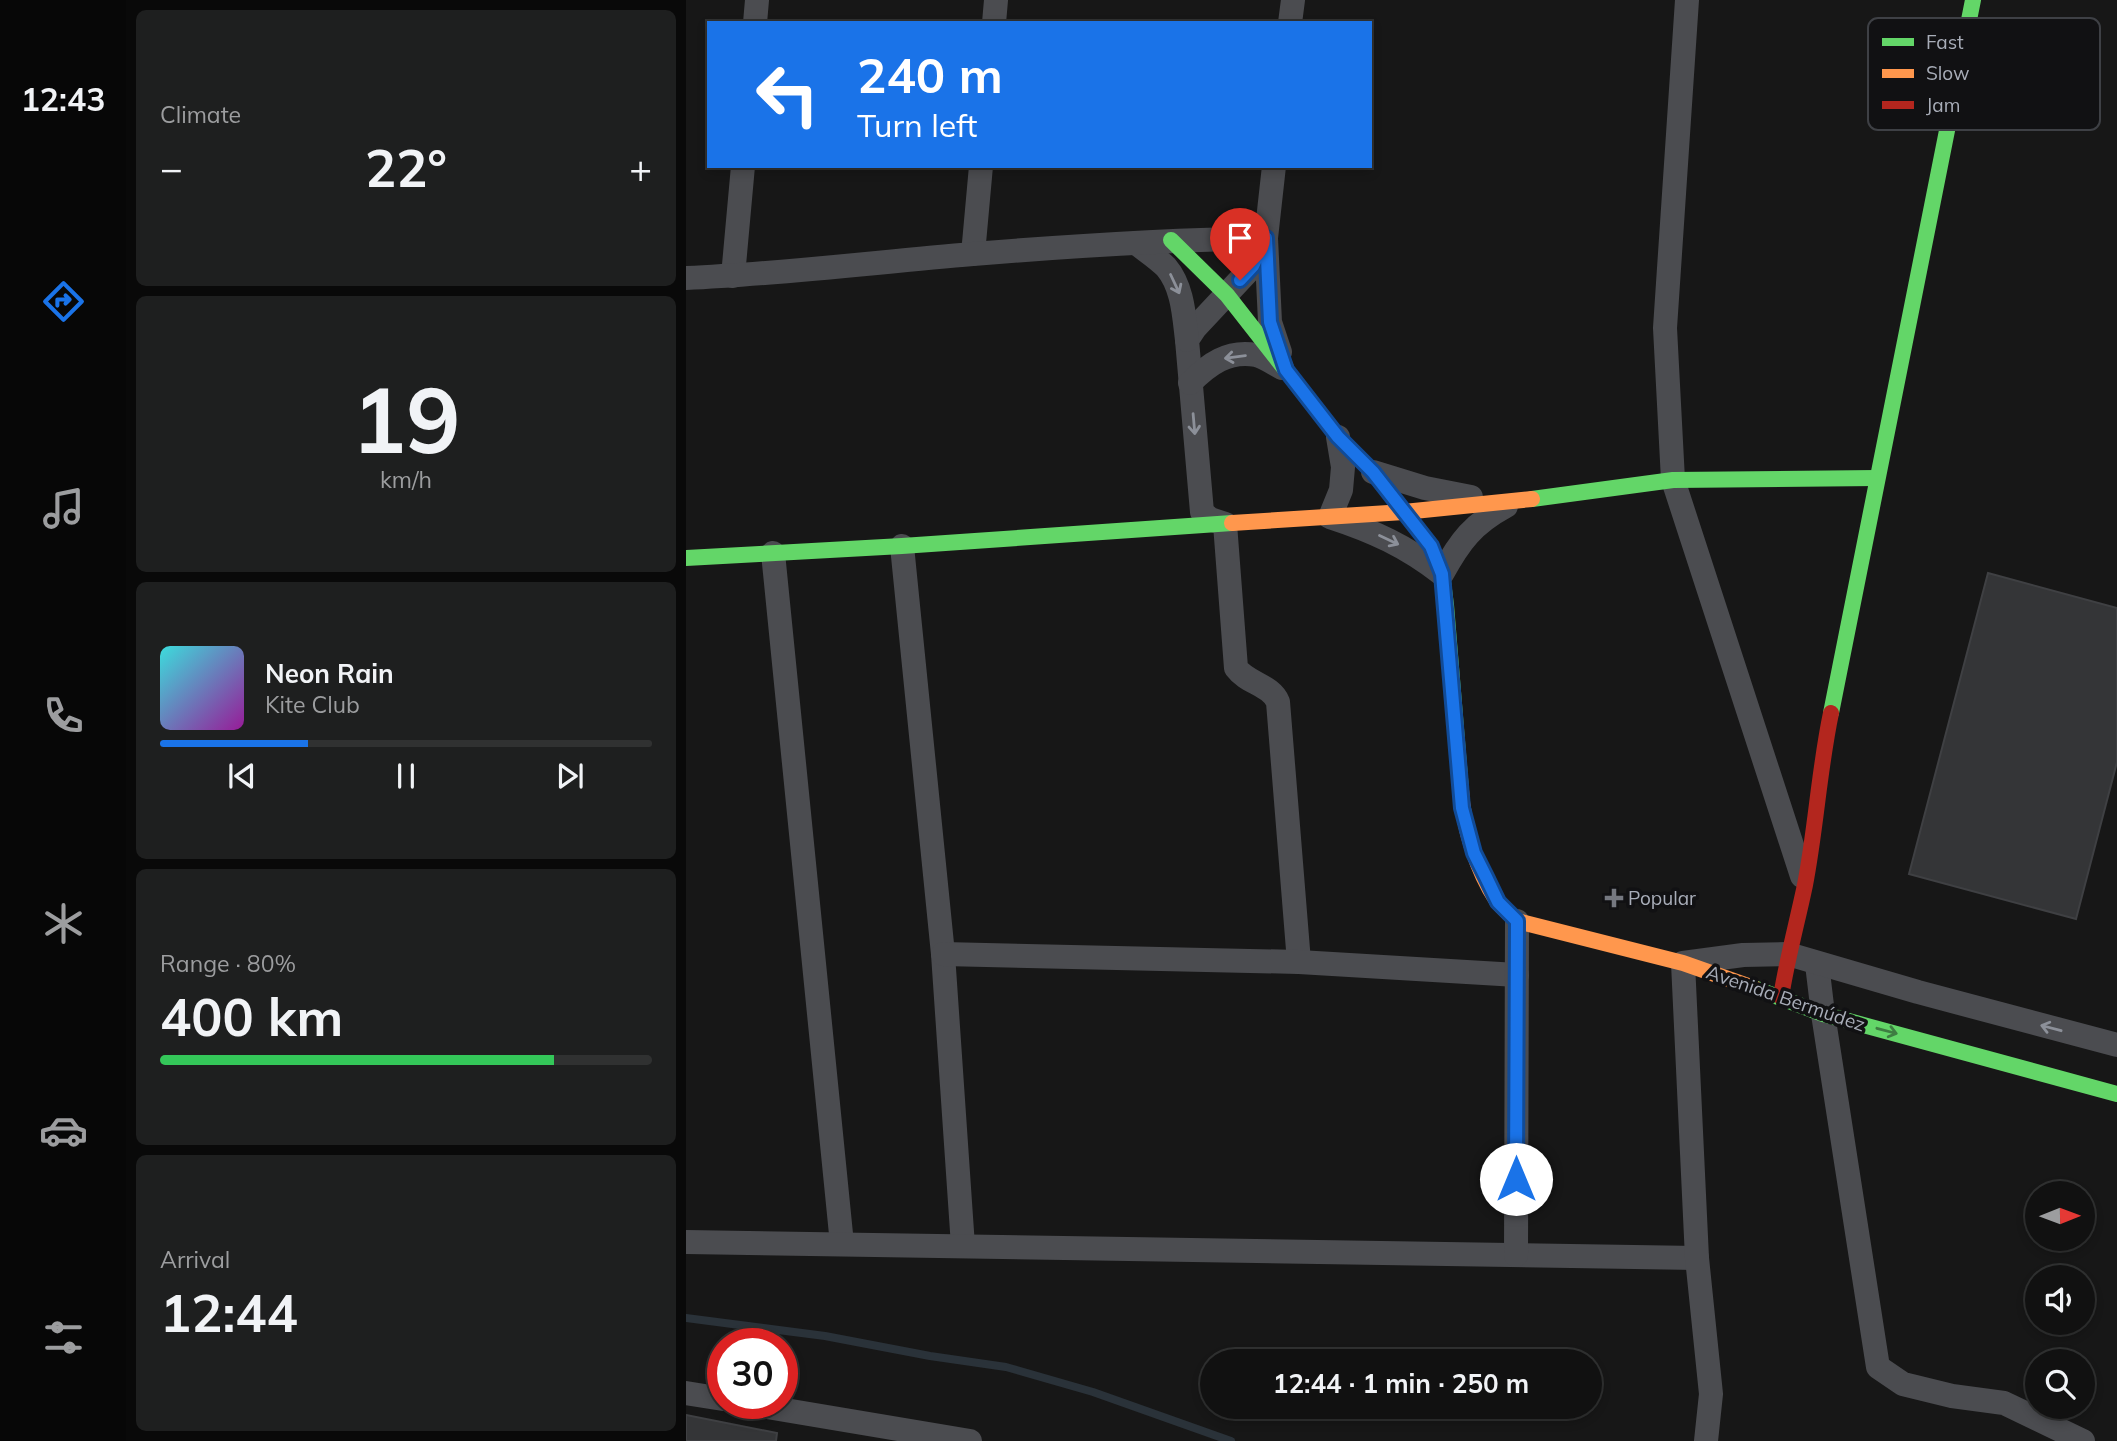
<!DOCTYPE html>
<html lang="en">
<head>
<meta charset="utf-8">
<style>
  body { margin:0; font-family:Mulish,sans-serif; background:#1e1f1f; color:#f1f3f6; height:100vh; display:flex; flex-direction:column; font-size:26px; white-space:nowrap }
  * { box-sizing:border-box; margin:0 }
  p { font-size:23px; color:#9c9d9f }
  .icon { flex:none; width:38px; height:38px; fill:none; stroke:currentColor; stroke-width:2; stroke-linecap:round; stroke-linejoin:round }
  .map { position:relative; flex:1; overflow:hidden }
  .side { display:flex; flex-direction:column; gap:10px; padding:10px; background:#090909; width:560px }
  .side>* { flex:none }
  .guide { position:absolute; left:21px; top:21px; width:665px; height:147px; border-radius:0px; box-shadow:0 4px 10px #0003,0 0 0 2px #303131; background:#1a73e8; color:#fff; overflow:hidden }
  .needle { width:46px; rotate:89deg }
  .tools { position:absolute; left:1339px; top:1181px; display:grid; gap:14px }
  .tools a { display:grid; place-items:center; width:70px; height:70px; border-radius:50%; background:#111; box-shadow:0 4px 10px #0003,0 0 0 2px #303131; font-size:35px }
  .speed { position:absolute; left:21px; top:1328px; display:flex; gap:14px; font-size:35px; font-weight:700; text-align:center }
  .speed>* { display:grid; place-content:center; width:91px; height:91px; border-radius:50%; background:#111; box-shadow:0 4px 10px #0003,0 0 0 2px #303131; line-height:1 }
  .speed .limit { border:10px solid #d22; background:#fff; color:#111 }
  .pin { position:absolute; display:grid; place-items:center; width:60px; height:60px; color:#fff; margin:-72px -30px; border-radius:50% 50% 50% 0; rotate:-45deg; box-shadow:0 0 7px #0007 }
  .pin .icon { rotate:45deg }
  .me { position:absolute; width:77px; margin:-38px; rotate:0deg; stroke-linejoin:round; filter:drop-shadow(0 0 5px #0008) }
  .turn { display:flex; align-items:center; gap:24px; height:147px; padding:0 35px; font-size:32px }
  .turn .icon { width:91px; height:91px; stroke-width:2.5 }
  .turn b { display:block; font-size:49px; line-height:60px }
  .big { font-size:52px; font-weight:700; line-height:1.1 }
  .side .card { flex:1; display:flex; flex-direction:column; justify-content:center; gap:10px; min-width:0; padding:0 24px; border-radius:10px; background:#1e1f1f }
  .side .dial { align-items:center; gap:0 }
  .dial b { font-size:91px; line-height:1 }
  .song { display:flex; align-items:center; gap:21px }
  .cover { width:84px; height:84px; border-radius:10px; background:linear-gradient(135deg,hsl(180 70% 55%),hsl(300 70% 35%)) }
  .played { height:7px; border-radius:4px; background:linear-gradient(90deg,#1a73e8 30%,#303131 30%) }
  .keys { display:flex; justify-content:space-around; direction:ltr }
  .heat { display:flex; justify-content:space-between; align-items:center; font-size:38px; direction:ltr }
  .charge { height:10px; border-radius:5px; background:linear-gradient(90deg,#34c759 80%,#303131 0) }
  .trip { position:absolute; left:514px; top:1349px; width:402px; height:70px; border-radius:35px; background:#111; box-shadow:0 4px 10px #0003,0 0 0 2px #303131; font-weight:700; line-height:70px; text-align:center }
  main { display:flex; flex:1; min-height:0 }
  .dock { display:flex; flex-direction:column; width:126px; justify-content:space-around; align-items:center; background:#070707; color:#9c9d9f }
  .dock .icon { width:49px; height:49px }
  .dock .on { color:#1a73e8 }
  .dock b { font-size:32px; color:#f1f3f6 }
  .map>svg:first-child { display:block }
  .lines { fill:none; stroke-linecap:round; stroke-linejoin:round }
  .stream { stroke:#2a3239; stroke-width:8 }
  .building { fill:#343537; stroke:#3f4043; stroke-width:2 }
  .street { stroke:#4b4c50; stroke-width:24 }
  .fast { stroke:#63d668; stroke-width:16 }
  .slow { stroke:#ff974d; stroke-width:16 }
  .jam { stroke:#b3261e; stroke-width:16 }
  .oneway { stroke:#8c9099 }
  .oneway2 { stroke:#3e7d42 }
  .route-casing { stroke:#114b97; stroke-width:18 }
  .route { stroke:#1a73e8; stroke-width:12 }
  .poi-dot { fill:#757880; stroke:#111113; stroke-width:2.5 }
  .labels { text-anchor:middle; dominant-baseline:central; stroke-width:7; stroke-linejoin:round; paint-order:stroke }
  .poi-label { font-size:19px; fill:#a8adb8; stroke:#111113; text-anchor:start }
  .street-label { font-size:19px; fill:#a8adb8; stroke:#111113 }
  .key { fill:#111113; stroke:#3e4045; stroke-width:2 }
  .key-label { font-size:19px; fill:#a8adb8 }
</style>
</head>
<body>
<main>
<nav class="dock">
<b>12:43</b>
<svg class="icon on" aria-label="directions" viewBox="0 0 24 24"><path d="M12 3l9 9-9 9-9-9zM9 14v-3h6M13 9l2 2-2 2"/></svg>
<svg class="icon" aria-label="music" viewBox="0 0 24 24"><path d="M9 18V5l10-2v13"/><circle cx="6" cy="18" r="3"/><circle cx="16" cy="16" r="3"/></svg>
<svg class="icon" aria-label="phone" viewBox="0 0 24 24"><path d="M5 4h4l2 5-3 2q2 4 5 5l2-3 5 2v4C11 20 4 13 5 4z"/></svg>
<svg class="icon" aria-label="climate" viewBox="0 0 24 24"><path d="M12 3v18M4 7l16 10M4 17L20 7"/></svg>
<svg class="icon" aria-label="car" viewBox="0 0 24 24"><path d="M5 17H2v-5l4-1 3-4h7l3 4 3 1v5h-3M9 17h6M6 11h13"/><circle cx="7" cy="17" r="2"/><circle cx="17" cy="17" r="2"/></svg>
<svg class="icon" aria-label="filters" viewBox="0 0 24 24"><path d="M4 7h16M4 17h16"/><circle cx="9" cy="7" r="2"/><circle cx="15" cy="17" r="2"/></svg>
</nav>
<section class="side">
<div class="card"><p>Climate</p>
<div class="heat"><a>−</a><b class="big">22°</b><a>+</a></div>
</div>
<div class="card dial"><b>19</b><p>km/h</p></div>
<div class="card">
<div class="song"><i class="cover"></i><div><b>Neon Rain</b><p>Kite Club</p></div></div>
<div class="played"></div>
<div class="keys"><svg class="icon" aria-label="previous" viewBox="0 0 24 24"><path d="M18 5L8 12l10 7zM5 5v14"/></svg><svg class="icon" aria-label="pause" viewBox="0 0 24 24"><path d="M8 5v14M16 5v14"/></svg><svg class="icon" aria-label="next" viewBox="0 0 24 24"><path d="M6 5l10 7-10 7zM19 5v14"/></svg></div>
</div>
<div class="card"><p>Range · 80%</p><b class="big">400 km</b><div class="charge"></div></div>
<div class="card"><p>Arrival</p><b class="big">12:44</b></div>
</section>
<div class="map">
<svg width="1431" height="1441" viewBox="0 0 1431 1441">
  <rect width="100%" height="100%" fill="#171717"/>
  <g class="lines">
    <path class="stream" d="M0,1318L139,1336L244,1356L320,1367L407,1392L545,1441"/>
  </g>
  <g class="building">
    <path d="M1302,573L1431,608V762L1390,919L1223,874Z"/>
    <path d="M0,1415L91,1433L90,1441H0Z"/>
  </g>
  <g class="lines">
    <g class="street">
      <path d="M1001,0L979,328L987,480L1116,876"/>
      <path d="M69,23L71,0"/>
      <path d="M308,23L310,0"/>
      <path d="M604,23L607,0"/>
      <path d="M588,166L580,238L584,322L594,352"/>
      <path d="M580,238L567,266L509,328L501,340L516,512L524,519L539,524L550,668C561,683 585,685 592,702L613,962"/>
      <path d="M450,243C460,251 471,258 480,267C497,287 498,316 501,340"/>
      <path d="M287,254L295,166"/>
      <path d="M47,276L57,166"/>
      <path d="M0,278C96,274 191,262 287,254C385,246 482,240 580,238"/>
      <path d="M504,383C523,364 542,350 570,355C579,357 588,364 596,368"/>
      <path d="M652,437L657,467L655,490L644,517C687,531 720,546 756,574C774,541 787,524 820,506"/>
      <path d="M687,472L739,488L785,497"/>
      <path d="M216,546L257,954L277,1246"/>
      <path d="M87,553L156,1244"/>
      <path d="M257,954L613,962L831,975"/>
      <path d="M1131,964L1137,1014L1192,1367L1217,1384L1266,1396L1318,1403L1397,1441"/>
      <path d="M0,1242L1011,1258"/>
      <path d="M830,1255L831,921"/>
      <path d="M0,1393L37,1399"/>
      <path d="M63,1404L284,1441"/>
      <path d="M1020,1441L1025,1394L1011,1258L997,963L1057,955L1102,954L1232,992L1431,1045"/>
    </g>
    <g class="fast">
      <path d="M485,240L541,295L652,437L687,472L745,546L756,574L760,605L775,790"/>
      <path d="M846,499L987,480L1191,478"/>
      <path d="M0,558L216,546L546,523"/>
      <path d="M1145,713L1287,0"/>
      <path d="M1068,988L1137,1014L1431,1094"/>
    </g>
    <g class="slow">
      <path d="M546,523L718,512L846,499"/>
      <path d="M775,790C777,826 791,871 811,901C816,908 825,915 831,921L997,963L1068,988"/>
    </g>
    <path class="jam" d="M1095,997C1101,959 1111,923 1119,885C1130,828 1133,770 1145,713"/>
  </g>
  <defs><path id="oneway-shaft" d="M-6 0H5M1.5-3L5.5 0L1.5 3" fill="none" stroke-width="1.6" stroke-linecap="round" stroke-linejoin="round" transform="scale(1.75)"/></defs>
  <g class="oneway">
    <use href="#oneway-shaft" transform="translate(489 284) rotate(65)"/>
    <use href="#oneway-shaft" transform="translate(549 357) rotate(173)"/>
    <use href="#oneway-shaft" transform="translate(508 424) rotate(85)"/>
    <use href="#oneway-shaft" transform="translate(703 540) rotate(25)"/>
    <use href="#oneway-shaft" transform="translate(1365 1028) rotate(-165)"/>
  </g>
  <use class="oneway2" href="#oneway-shaft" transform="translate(1201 1031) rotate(15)"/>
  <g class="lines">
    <g class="route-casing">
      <path id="route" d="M554,280L567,266L580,238L584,322L600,370L652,437L687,472L745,546L756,574L776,808L788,853L800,877L812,902L831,921L830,1179"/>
    </g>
    <use href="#route" class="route"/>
  </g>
  <path class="poi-dot" d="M924.5 887.5h7v7h7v7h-7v7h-7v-7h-7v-7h7z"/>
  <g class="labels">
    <g class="poi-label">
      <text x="942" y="898">Popular</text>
    </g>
    <g class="street-label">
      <text transform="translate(1100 998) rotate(19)">Avenida Bermúdez</text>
    </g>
  </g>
  <rect x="1182" y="18" width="232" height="112" rx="10" class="key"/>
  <rect x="1196" y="38" width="32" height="8" fill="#63d668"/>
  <rect x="1196" y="69" width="32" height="9" fill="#ff974d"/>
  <rect x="1196" y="101" width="32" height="8" fill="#b3261e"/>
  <g class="key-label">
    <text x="1240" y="49">Fast</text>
    <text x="1240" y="80">Slow</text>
    <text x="1240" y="112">Jam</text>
  </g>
</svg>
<div class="tools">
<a><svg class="needle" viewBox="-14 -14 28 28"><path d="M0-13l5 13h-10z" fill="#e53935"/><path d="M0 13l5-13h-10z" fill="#9c9d9f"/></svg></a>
<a><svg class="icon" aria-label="sound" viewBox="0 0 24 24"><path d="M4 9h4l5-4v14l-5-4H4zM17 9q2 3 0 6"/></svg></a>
<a><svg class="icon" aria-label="search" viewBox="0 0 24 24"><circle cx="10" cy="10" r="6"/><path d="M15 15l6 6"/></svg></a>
</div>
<div class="speed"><div class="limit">30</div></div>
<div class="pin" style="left:554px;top:280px;background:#d93025"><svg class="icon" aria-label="arrive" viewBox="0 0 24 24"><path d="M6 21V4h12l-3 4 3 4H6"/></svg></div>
<svg class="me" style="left:830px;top:1179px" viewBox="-20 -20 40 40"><circle r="19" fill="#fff"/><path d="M0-13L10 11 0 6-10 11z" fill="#1a73e8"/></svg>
<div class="trip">12:44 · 1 min · 250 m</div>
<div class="guide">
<div class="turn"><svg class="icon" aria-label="left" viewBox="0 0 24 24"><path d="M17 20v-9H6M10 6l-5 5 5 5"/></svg><div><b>240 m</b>Turn left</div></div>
</div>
</div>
</main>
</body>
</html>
